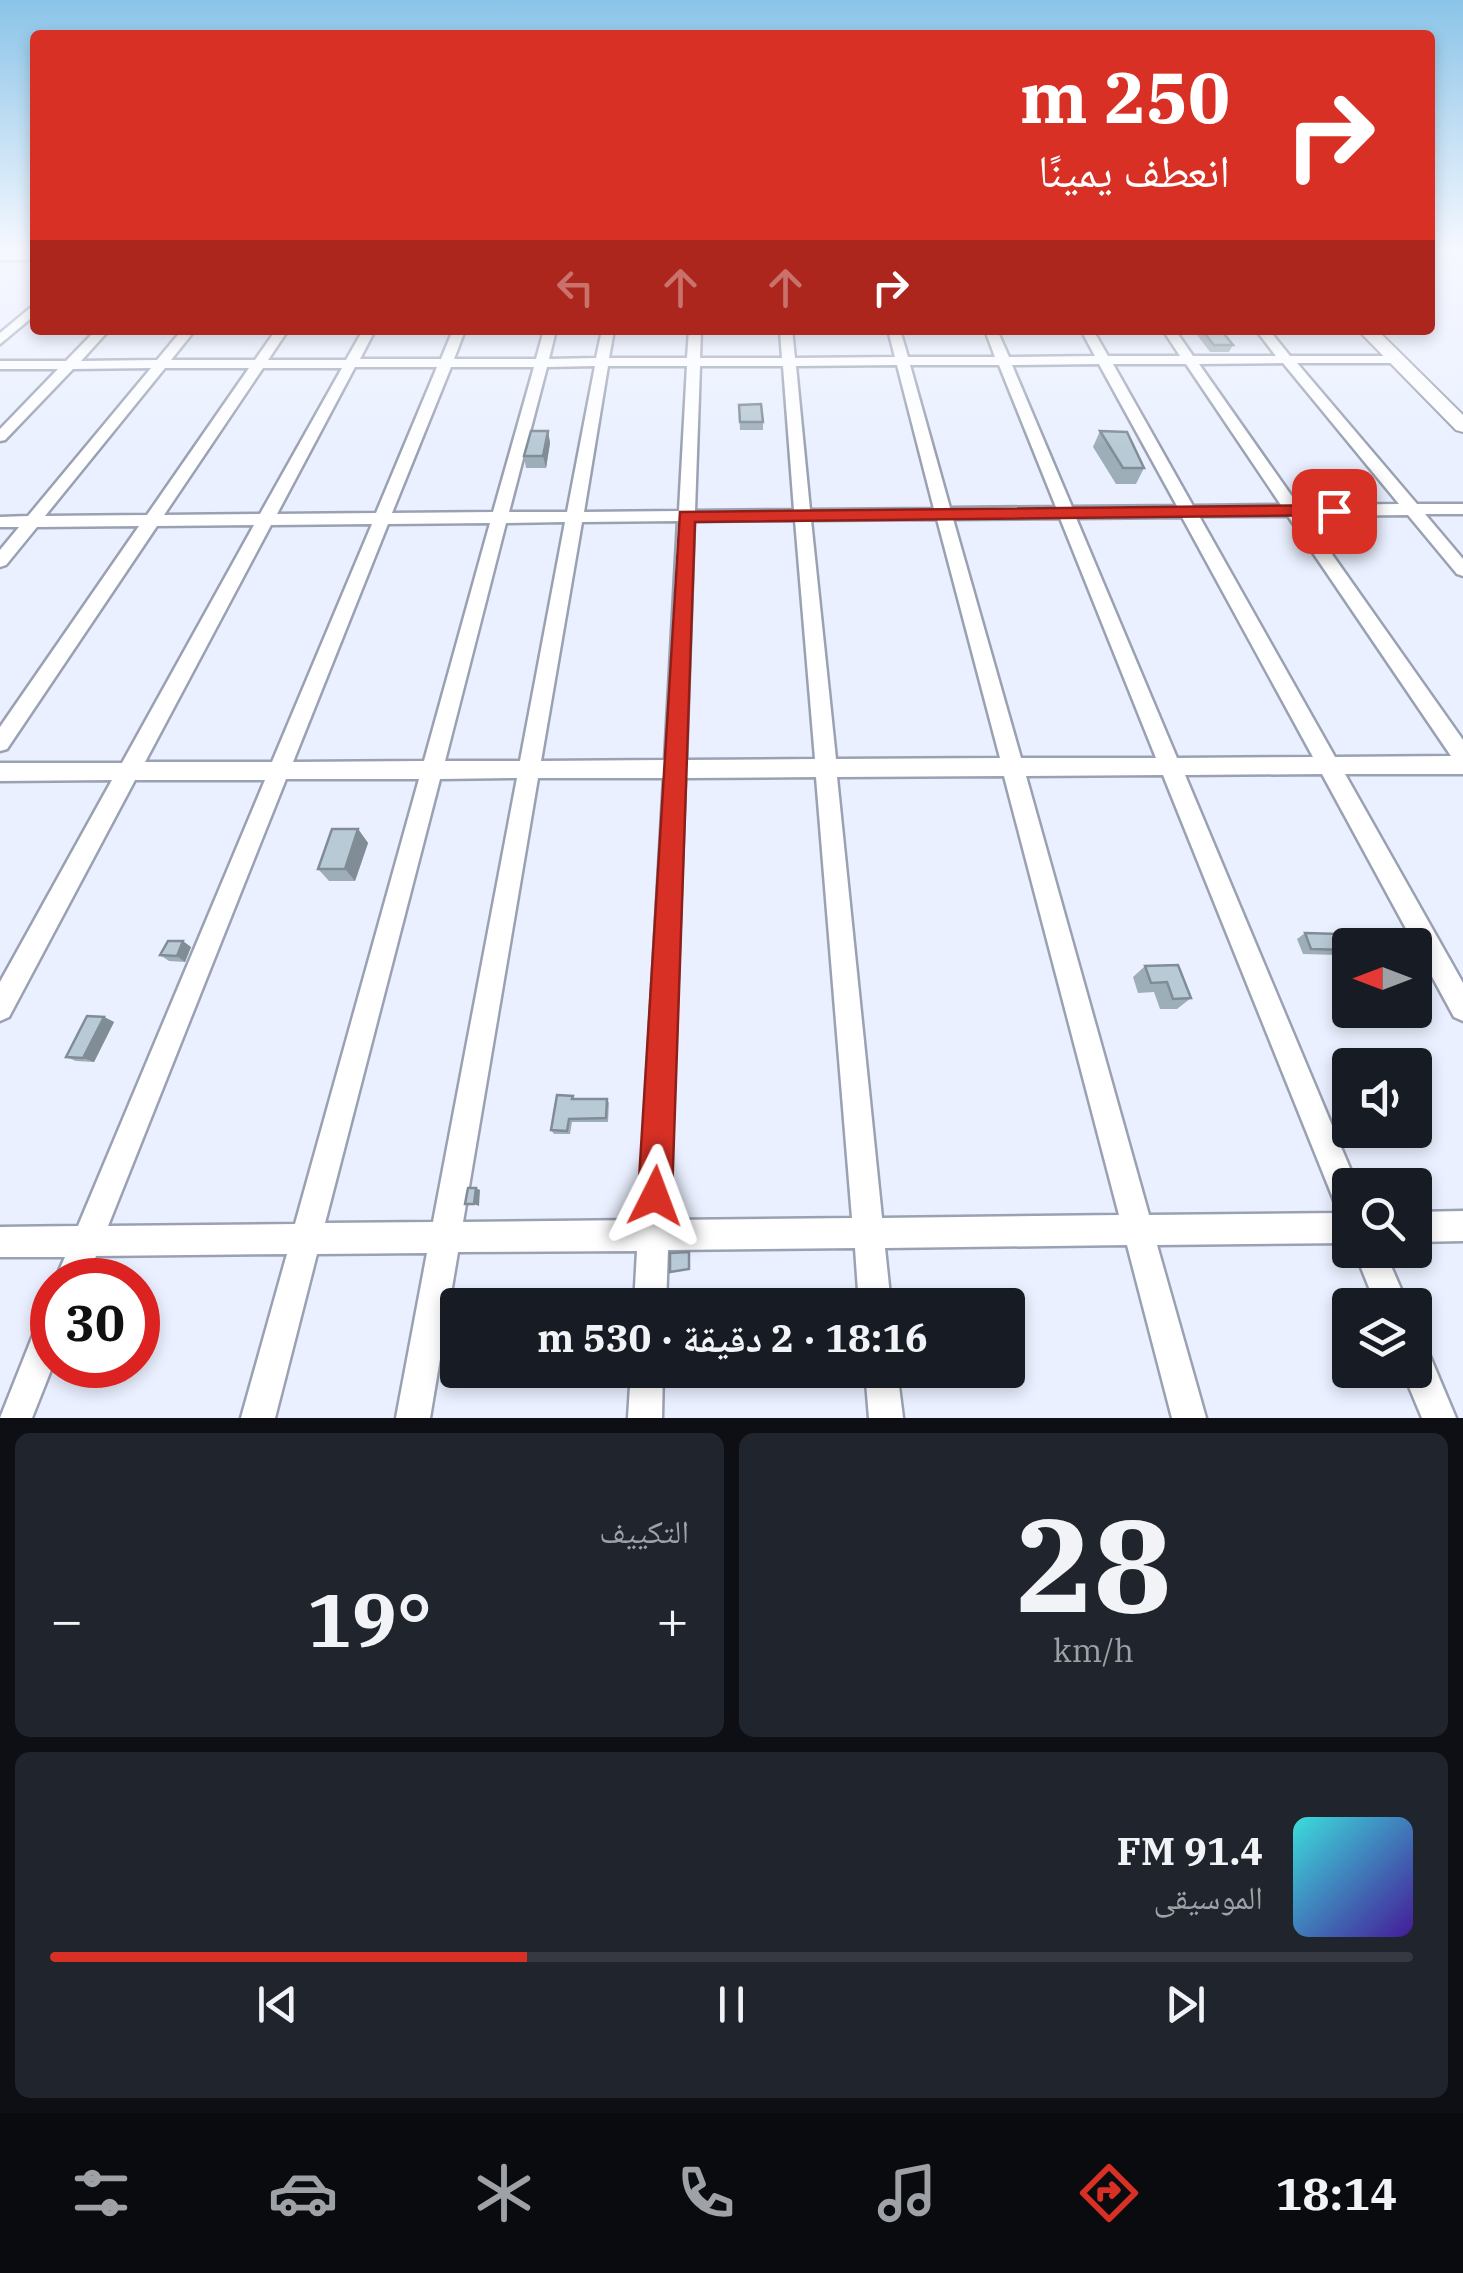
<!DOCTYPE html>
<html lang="ar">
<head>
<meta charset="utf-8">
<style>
  body { margin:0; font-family:"IBM Plex Serif","Noto Naskh Arabic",serif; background:#20242c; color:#f1f3f6; direction:rtl; height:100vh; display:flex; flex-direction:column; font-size:38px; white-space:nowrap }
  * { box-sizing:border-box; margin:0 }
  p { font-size:32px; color:#9ea1a6 }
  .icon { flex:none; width:55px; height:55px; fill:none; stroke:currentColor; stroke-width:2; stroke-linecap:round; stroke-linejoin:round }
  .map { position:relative; height:1418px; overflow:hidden; direction:ltr }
  .panel { display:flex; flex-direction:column; gap:15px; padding:15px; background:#0d0f14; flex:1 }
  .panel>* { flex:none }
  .hud { position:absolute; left:30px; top:30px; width:1405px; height:305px; border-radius:10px; box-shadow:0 5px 15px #0003; direction:rtl; background:#d93025; color:#fff; overflow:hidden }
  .needle { width:65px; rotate:270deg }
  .fabs { position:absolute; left:1332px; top:928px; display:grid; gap:20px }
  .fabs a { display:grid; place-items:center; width:100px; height:100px; border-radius:10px; background:#171b24; box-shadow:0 5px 15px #0003; font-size:50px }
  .speed { position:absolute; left:30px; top:1258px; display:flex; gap:20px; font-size:50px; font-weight:700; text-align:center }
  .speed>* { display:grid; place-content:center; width:130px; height:130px; border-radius:50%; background:#171b24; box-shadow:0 5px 15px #0003; line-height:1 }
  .speed .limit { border:15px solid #d22; background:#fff; color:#111 }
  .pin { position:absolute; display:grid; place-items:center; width:85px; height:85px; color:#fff; margin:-42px; border-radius:20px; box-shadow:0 5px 15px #0006 }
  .me { position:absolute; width:110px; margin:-55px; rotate:3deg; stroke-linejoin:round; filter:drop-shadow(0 0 8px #0008) }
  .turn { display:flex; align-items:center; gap:35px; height:210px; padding:0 40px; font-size:45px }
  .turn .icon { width:130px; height:130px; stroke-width:2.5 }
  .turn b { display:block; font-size:70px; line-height:85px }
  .lanes { display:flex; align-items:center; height:95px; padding:0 40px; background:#0003; justify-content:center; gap:50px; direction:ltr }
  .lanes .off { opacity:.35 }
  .big { font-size:75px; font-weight:700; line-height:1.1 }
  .panel .card { flex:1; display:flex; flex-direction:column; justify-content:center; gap:15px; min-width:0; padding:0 35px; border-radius:15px; background:#20242c }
  .panel .dial { align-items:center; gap:0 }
  .dial b { font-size:130px; line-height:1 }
  .song { display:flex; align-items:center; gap:30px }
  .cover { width:120px; height:120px; border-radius:15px; background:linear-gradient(135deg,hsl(180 70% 55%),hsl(260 70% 35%)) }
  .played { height:10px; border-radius:5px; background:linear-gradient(90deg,#d93025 35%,#363941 35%) }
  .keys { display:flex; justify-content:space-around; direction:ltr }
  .heat { display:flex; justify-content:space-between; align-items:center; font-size:55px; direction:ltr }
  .panel .tiles { flex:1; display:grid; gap:15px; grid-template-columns:1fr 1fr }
  .card:last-child { grid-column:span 2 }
  .trip { position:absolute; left:440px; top:1288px; width:585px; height:100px; border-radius:10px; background:#171b24; box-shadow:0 5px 15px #0003; font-weight:700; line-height:100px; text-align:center; direction:rtl }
  .dock { display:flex; height:160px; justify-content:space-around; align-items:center; background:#090b0e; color:#9ea1a6 }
  .dock .icon { width:70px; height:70px }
  .dock .selected { color:#d93025 }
  .dock b { font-size:45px; color:#f1f3f6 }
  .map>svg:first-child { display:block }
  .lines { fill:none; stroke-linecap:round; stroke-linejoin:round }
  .street-casing { stroke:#9aa1b2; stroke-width:5 }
  .secondary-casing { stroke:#9aa1b2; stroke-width:4 }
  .street { fill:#fff; fill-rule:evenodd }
  .secondary { fill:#fff; fill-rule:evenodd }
  .wall { fill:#9eaeb8 }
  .shaded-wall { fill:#818d96 }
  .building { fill:#b8cad6; stroke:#818d96; stroke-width:2.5 }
  .route { fill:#d93025; stroke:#8d1f18; stroke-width:2.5 }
</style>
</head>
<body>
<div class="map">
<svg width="1463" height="1418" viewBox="0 0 1463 1418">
  <rect width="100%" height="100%" fill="#eaf0ff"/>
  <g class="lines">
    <g class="street-casing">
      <g id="street">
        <rect x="0" y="254" width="35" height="6"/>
        <path d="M35,304V315L0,344V333Z"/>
        <path d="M96,330H109L81,361L157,360L182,330H195L171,360H255L276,330H288L268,360H346L363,330H375L360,359H441L453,330H465L454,359H536L544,330H556L549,359L596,358L602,330H614L609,358H687L689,330H701L700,358H782L780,330H792L795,358L895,357L888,330H900L908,357H995L985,330H997L1009,357L1095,356L1081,330H1093L1108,356H1180L1163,330H1175L1193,356H1276L1256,330H1269L1290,356H1401L1403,359L1396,363H1297L1417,504H1463V514H1425L1463,559V576L1457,574L1408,515L1305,516L1463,740V774H1345L1463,983V1021L1454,1017L1322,774L1185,775L1357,1185H1350V1243L1157,1245L1206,1418H1172L1127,1245L885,1248L891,1305H859L855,1248L668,1250L666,1305H634L637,1251L458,1252L430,1418H396L427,1253L317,1254L275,1418H241L287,1254L96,1256L87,1280H55L65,1257H0V1227L78,1226L265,780H135L9,1017L0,1021V982L112,780L0,781V763H122L254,525L157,526L7,749L0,751V727L139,526L37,527L6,565L0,567V550L19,527H0V517L28,516L151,368L73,369L5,440L0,441V429L58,369H0V361H66ZM1283,363L1399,504L1298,505L1199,364ZM1099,364L1177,506L1072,507L1012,365ZM1113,364H1186L1281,505L1193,506ZM897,365L934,509L810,510L796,366ZM910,365H999L1056,507L950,508ZM595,366L567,512H509L547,367ZM608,366H687L679,511L584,512ZM700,366H783L794,510L695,511ZM355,367H437L376,513L277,514ZM451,367H534L493,512L392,513ZM165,368H249L147,515L45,516ZM263,368H342L260,514L164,515ZM1199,516H1288L1451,756L1335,757ZM1182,517L1313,757L1177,758L1076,518ZM1060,518L1156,758H1021L953,519ZM937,519L1000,758L836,759L811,520ZM795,520L815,759L686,760L694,521ZM678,521L665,760L541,761L582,522ZM565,522L520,761H445L506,523ZM490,523L424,761L293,762L388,524ZM372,524L272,762H145L271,525ZM1163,775L1335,1203L1339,1213L1149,1215L1026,776ZM1004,776L1119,1215L882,1218L837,777ZM816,777L852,1218L669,1220L685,778ZM517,778L433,1222L325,1223L440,779ZM538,778H664L639,1220L463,1222ZM286,779H419L295,1224L108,1226Z"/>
        <path d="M1463,1211V1241L1415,1242V1212Z"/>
        <path d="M1354,1250H1384L1408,1305H1376Z"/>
        <path d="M52,1310L53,1365L32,1418H0L41,1315Z"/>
        <path d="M1415,1345L1427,1349L1456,1418H1422L1402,1370H1415Z"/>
        <path d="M631,1370H663L662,1418H628Z"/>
        <path d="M865,1370H897L903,1418H869Z"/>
      </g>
    </g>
    <g class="secondary-casing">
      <path id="secondary" d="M1358,330H1377L1463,415V432L1456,430Z"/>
    </g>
    <use href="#street" class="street"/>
    <use href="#secondary" class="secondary"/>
  </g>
  <g class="wall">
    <path d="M1200,330H1221L1233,345L1229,352H1210L1197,335Z"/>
    <path d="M739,405L763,422V430H740Z"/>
    <path d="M548,431L550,443L546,468H526L524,456Z"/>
    <path d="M1100,431L1144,468L1136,484H1116L1093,447Z"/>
    <path d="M358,829L368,843L355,881H329L318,869Z"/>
    <path d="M1305,933L1346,950L1337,955L1303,954L1297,939Z"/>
    <path d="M191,947L185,962L169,961L160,955Z"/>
    <path d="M1145,966L1191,998L1177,1009H1160L1154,992L1138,993L1133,977Z"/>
    <path d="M104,1017L114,1022L94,1062L76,1061L66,1057Z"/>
    <path d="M575,1099L609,1102L608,1122H572L570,1134H554L551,1130Z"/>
  </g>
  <g class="shaded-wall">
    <path d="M548,431L550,443L546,468L543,456Z"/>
    <path d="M358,829L368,843L355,881L345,869Z"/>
    <path d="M183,941L191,947L185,962L177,956Z"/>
    <path d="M104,1017L114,1022L94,1062L83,1058Z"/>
    <path d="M476,1188L480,1190L479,1206L474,1204Z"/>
  </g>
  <g class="building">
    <path d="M1202,330H1221L1233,345H1214Z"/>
    <path d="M761,404L763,422H740L739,405Z"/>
    <path d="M531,431H548L543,456H524Z"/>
    <path d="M1100,431L1127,432L1144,468H1123Z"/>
    <path d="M332,829H358L345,869H318Z"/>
    <path d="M1305,933L1339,934L1346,950L1311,949Z"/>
    <path d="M168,941H183L177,956L160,955Z"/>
    <path d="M1178,965L1191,998L1173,999L1167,982L1151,983L1145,966Z"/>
    <path d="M87,1016L104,1017L83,1058L66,1057Z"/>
    <path d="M557,1095L573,1096L572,1099H607L606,1118L569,1119L567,1131L551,1130Z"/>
    <path d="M468,1188H476L474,1204H465Z"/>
    <path d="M689,1252V1269L670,1272V1253Z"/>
  </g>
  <linearGradient id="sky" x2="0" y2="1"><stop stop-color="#8ac4e8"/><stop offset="0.56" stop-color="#f6f8ff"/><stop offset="1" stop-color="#f6f8ff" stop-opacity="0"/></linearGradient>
  <rect width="1463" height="448" fill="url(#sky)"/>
  <path class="route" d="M1334,505L1343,511L1340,515L695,522L672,1196L667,1208L655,1213L643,1208L638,1196L680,512Z"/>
</svg>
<div class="fabs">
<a><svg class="needle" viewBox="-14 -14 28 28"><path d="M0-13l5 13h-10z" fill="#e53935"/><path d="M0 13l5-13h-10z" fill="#9ea1a6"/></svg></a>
<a><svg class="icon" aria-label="sound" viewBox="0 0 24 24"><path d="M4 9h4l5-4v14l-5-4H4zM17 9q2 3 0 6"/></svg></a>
<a><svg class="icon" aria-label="search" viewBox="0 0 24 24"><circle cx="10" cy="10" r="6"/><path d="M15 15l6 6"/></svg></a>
<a><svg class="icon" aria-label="layers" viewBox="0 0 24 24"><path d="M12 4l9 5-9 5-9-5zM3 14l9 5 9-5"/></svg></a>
</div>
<div class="speed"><div class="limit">30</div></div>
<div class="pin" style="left:1334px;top:511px;background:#d93025"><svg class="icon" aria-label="arrive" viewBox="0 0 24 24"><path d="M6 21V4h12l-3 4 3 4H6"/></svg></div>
<svg class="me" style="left:655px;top:1196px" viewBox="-20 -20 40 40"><path d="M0-17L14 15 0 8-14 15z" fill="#d93025" stroke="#fff" stroke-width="4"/></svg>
<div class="trip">18:16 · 2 دقيقة · 530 m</div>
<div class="hud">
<div class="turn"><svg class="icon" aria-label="right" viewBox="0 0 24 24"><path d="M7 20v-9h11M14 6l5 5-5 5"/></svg><div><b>250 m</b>انعطف يمينًا</div></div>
<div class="lanes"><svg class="icon off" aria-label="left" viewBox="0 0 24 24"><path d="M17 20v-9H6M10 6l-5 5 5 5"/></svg><svg class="icon off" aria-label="ahead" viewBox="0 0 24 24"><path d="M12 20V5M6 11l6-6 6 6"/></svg><svg class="icon off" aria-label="ahead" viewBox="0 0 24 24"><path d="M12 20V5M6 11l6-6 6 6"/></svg><svg class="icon" aria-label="right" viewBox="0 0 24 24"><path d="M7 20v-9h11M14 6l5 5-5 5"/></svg></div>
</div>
</div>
<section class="panel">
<div class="tiles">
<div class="card dial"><b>28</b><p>km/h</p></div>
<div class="card"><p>التكييف</p>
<div class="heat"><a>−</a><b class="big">19°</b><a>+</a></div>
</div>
<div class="card">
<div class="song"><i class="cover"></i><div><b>91.4 FM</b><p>الموسيقى</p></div></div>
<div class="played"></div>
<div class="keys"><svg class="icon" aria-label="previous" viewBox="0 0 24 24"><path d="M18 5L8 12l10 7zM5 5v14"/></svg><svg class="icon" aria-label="pause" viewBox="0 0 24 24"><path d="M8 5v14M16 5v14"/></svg><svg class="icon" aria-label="next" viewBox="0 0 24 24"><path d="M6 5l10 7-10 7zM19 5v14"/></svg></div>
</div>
</div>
</section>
<nav class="dock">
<b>18:14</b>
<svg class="icon selected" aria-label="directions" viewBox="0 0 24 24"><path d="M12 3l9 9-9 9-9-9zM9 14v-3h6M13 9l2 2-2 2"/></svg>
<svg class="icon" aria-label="music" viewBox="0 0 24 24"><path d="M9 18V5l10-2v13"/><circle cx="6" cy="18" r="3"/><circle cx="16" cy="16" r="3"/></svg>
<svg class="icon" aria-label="phone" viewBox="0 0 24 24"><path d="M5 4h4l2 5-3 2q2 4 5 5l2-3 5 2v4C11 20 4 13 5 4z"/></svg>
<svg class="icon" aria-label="climate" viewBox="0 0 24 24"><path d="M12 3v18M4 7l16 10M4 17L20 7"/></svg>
<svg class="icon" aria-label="car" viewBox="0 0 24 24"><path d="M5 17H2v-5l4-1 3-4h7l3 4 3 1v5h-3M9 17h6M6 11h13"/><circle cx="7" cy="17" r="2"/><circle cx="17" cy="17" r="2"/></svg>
<svg class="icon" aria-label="filters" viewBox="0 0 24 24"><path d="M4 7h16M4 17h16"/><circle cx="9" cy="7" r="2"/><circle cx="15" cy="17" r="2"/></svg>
</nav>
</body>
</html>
